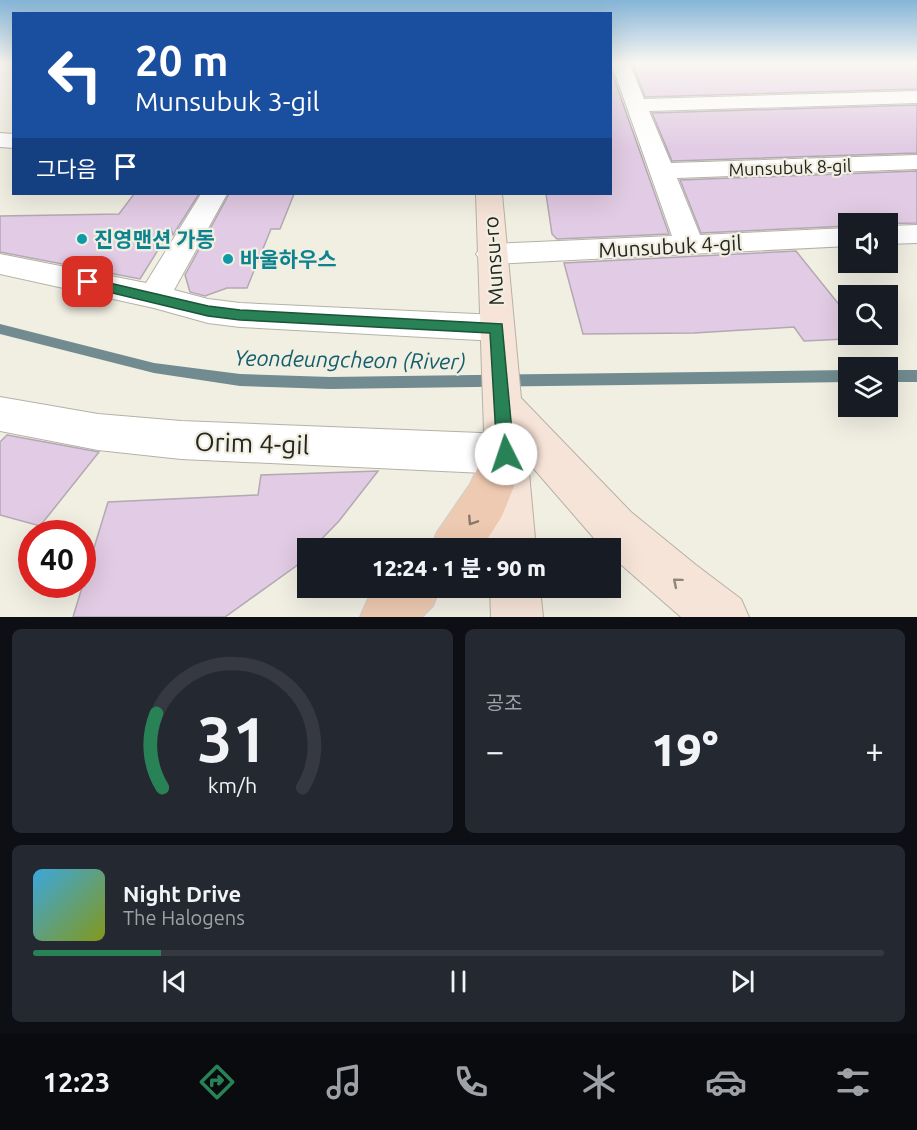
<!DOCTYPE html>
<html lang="ko">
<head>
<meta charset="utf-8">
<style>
  body { margin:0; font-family:Ubuntu,"Noto Sans KR",sans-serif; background:#242831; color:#f1f3f6; height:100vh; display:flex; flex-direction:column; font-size:22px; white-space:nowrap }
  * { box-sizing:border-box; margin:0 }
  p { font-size:20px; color:#9ea1a6 }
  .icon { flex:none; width:33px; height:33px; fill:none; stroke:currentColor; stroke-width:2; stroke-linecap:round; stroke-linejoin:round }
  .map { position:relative; height:617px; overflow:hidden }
  .panel { display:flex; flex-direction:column; gap:12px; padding:12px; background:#0d0f14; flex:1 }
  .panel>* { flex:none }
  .top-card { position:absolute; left:12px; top:12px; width:600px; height:183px; border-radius:0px; box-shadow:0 6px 24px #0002; background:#1a4fa0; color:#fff; overflow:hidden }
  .buttons { position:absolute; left:838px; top:213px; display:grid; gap:12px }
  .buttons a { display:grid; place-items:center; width:60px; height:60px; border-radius:0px; background:#171b24; box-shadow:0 6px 24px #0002; font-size:30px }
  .speed { position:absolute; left:18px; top:520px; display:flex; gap:12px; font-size:30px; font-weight:700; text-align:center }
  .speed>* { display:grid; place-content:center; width:78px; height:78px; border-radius:50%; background:#171b24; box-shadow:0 6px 24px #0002; line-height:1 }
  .speed .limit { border:9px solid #d22; background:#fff; color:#111 }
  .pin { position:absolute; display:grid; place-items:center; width:51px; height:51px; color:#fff; margin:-26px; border-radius:12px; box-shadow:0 3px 9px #0006 }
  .me { position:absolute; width:66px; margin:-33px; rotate:356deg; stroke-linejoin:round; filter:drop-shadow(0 0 4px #0008) }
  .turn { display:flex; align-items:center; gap:21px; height:126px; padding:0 24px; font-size:27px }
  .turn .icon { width:78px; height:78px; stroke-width:2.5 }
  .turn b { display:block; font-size:42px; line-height:51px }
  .then { display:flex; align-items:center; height:57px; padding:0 24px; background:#0003; gap:12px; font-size:22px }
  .big { font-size:45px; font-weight:800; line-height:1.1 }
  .panel .widget { flex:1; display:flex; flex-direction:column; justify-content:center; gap:9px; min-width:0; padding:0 21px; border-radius:9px; background:#242831 }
  .panel .dial { align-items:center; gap:0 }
  .dial svg { height:156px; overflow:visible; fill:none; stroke:#363941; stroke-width:7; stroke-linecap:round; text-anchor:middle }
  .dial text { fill:#f1f3f6; stroke:none }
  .song { display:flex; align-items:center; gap:18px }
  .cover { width:72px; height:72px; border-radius:9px; background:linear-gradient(135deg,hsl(200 70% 55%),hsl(70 70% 35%)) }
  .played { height:6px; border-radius:3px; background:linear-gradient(90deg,#298156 15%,#363941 15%) }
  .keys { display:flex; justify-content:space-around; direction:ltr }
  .heat { display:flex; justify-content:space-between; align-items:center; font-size:33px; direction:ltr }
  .panel .tiles { flex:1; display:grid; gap:12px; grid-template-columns:1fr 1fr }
  .widget:last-child { grid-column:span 2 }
  .trip { position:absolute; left:297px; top:538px; width:324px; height:60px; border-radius:0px; background:#171b24; box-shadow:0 6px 24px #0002; font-weight:800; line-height:60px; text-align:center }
  .dock { display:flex; height:96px; justify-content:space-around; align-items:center; background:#090b0e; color:#9ea1a6 }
  .dock .icon { width:42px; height:42px }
  .dock .active { color:#298156 }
  .dock b { font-size:27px; color:#f1f3f6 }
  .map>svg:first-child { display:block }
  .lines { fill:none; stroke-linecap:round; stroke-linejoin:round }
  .stream { fill:#718b90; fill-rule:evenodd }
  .building { fill:#e2cbe4; stroke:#b2a9b3; stroke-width:1.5 }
  .street-casing { stroke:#b4b2a6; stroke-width:2 }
  .secondary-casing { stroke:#b4b2a6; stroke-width:2 }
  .primary-casing { stroke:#cfcfce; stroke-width:2 }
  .street { fill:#fff; fill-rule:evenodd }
  .secondary { fill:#f7e4d8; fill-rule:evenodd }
  .primary { fill:#efcab2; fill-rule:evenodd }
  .oneway { stroke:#8a786a }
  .oneway2 { stroke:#8e857c }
  .route { fill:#298156; stroke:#1b5438; stroke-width:1.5 }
  .culture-dot { fill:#0f9aa8; stroke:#f1eee2; stroke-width:2 }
  .labels { text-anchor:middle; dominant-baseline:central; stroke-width:4.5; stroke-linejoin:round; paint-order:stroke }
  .far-street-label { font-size:18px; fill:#262621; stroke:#f1eee2 }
  .culture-label { font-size:21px; font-weight:bold; fill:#0d838f; stroke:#f1eee2; text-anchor:start }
  .street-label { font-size:21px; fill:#262621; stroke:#f1eee2 }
  .water-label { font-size:22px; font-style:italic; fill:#145e6d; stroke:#f1eee2 }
  .near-street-label { font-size:26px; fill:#262621; stroke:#f1eee2 }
</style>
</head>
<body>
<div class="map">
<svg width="917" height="617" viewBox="0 0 917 617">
  <rect width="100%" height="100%" fill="#f1eee2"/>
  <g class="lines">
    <g class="stream">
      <path d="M0,324L154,363L240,374L330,377L849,370V382L330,389L240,386L154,373L0,334Z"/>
      <rect x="888" y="370" width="29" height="12"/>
    </g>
  </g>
  <g class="building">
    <path d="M632,62H917V89L645,97Z"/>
    <path d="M610,67L669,234L557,239L552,234L546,194H610Z"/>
    <path d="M917,105V153L672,161L652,113Z"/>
    <path d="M917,171V223L849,224V226L701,233L680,180Z"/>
    <path d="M134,194H199L173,235L171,229L140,279L0,252V216L119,214Z"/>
    <path d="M229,194H294L280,229H271L247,288H227L205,296L190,292L185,275Z"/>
    <path d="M796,251L849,317V334H863L866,338L804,341L794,327L694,333L583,334L564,263Z"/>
    <path d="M7,435L99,452L40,526L0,515V442Z"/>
    <path d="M378,471L339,521L312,549H308V554L299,564L225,617H73L108,502L258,495L261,475Z"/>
  </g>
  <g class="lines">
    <g class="street-casing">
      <g id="street">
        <path d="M611,62H629L644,99L917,91V103L649,111L671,163L917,155V169L677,178L700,235L849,228V246L491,264L481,261L476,254L481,247L491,244L672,236Z"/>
        <path d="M0,133L14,134V148L0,147Z"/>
        <path d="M201,194H227L174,290L208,299L240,303L497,315L509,319L514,328L509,337L497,341L240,327L208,323L154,308L0,274V254L146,283Z"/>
        <path d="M917,225V243L888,244V226Z"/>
        <path d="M0,397L98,414L181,421L506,434L521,440L527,454L521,468L506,474L181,459L98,450L0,431Z"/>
      </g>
    </g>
    <g class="secondary-casing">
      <g id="secondary">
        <path d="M476,194H502L521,398L631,512L696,565L741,599L749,617H681L610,555V549H603L599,544L528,462L536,549H488Z"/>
        <path d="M490,588H540L543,617H491Z"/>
      </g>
    </g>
    <g class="primary-casing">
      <g id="primary">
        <path d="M506,434L521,440L527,454L502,516L481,549H430L437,532L470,484L491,440Z"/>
        <path d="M379,588H440L433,606L422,617H360L368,599Z"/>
      </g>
    </g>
    <use href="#street" class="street"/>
    <use href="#secondary" class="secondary"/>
    <use href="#primary" class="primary"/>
  </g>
  <defs><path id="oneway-chevron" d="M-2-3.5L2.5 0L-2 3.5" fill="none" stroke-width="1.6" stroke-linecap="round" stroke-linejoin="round" transform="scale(1.5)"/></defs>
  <use class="oneway" href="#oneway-chevron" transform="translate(472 521) rotate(123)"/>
  <use class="oneway2" href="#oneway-chevron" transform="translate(677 582) rotate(-140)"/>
  <linearGradient id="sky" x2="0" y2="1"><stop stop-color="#85b5d8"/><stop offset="0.42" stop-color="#f9f7f2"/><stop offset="1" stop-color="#f9f7f2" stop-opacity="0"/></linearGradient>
  <rect width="917" height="149" fill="url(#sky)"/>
  <path class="route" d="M88,278L208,306L240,310L502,324L514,454L512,460L506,462L500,460L497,454L490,333L240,320L208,316L83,286L82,282L83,279Z"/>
  <g class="culture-dot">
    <circle cx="82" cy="239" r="6"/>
    <circle cx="228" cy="259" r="6"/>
  </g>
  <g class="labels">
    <g class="far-street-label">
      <text transform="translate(790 167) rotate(-2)">Munsubuk 8-gil</text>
    </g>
    <g class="culture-label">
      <text x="94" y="239">진영맨션 가동</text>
      <text x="240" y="259">바울하우스</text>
    </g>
    <g class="street-label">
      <text transform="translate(670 246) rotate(-3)">Munsubuk 4-gil</text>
      <text transform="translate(493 261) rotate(-94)">Munsu-ro</text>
    </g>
    <g class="water-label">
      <text transform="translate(350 359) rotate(1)">Yeondeungcheon (River)</text>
    </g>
    <g class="near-street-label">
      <text transform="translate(252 443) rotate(2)">Orim 4-gil</text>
    </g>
  </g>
</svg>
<div class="buttons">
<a><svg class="icon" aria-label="sound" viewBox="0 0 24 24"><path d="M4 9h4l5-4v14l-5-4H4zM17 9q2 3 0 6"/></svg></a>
<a><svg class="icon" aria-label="search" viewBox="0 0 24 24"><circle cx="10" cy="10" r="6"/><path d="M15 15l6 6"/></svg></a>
<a><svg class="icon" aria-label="layers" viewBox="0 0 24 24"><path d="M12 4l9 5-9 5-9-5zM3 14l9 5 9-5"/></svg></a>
</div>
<div class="speed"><div class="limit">40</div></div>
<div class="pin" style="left:88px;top:282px;background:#d93025"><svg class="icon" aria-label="arrive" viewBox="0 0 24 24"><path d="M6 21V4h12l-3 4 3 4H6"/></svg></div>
<svg class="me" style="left:506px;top:454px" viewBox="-20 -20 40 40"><circle r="19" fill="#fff"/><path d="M0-13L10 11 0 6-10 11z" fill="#298156"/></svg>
<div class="trip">12:24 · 1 분 · 90 m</div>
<div class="top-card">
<div class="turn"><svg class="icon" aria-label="left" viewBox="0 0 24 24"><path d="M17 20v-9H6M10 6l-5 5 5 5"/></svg><div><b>20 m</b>Munsubuk 3-gil</div></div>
<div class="then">그다음<svg class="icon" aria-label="arrive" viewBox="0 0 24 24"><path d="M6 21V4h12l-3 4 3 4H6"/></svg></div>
</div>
</div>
<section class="panel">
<div class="tiles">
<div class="widget dial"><svg viewBox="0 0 100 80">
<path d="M14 69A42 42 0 1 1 86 69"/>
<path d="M14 69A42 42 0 0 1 11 31" stroke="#298156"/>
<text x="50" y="56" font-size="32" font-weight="700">31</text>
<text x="50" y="72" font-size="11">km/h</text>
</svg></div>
<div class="widget"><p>공조</p>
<div class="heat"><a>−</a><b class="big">19°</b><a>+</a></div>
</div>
<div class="widget">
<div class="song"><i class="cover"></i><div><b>Night Drive</b><p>The Halogens</p></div></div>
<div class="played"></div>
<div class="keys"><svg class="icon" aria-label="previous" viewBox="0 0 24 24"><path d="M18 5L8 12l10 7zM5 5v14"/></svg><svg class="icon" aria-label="pause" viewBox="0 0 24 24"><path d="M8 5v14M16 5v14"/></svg><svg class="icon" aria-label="next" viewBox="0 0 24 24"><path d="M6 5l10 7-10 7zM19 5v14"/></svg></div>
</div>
</div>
</section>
<nav class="dock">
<b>12:23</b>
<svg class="icon active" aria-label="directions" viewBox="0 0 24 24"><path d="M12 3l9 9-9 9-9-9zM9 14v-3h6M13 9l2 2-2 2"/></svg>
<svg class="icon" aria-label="music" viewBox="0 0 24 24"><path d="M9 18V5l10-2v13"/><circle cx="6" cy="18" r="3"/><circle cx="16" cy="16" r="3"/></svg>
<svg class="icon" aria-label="phone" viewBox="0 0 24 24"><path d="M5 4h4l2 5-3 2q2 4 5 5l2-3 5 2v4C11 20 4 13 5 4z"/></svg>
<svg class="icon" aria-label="climate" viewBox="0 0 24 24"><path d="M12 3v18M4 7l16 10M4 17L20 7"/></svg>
<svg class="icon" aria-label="car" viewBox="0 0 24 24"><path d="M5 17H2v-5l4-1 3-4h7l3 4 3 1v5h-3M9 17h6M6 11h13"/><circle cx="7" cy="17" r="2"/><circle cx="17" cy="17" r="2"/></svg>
<svg class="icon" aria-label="filters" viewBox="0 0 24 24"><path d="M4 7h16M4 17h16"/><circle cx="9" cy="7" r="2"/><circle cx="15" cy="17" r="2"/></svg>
</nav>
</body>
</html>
